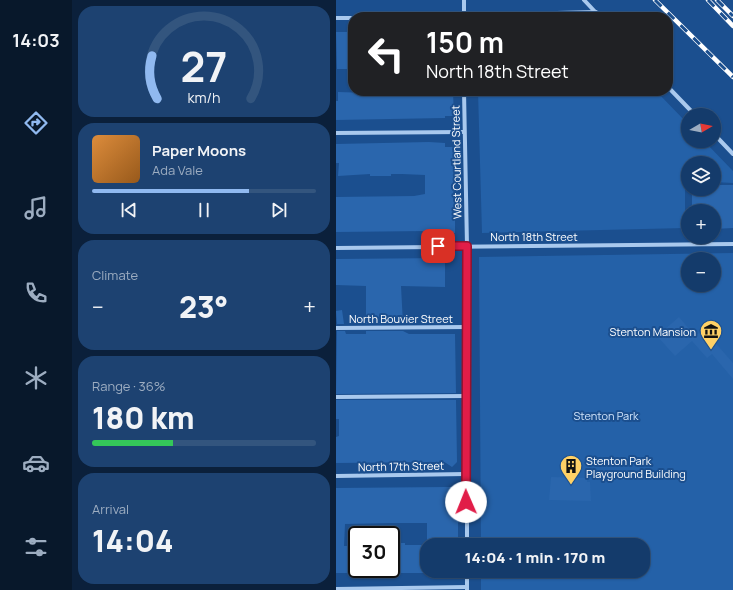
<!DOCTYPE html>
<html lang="en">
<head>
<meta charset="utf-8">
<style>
  body { margin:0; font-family:Manrope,sans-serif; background:#1d4271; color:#f1f3f6; height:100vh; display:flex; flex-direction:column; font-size:15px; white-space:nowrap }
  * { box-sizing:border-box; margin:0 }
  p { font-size:13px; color:#9dadc1 }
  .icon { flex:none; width:22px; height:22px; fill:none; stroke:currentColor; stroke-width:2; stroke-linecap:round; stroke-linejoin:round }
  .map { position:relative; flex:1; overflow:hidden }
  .drawer { display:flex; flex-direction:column; gap:6px; padding:6px; background:#0b203b; width:264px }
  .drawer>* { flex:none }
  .hud { position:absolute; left:12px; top:12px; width:325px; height:84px; border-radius:16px; box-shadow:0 1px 3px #0004,0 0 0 1px #33557e; background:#202124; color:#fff; overflow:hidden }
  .needle { width:26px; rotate:80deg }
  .fabs { position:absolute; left:345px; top:108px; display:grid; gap:8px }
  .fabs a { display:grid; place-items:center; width:40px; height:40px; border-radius:50%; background:#143b6b; box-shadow:0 1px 3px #0004,0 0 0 1px #33557e; font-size:20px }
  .speed { position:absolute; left:12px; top:526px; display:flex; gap:8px; font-size:20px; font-weight:700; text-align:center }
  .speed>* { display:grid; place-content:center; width:52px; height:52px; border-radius:50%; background:#143b6b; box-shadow:0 1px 3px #0004,0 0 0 1px #33557e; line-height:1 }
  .speed .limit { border:2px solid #111; border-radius:6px; background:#fff; color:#111 }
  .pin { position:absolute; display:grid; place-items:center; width:34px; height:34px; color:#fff; margin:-17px; border-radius:8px; box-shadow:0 2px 6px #0006 }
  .me { position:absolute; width:44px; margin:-22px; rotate:359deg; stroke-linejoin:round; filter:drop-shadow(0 0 3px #0008) }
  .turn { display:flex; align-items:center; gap:14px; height:84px; padding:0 12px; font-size:18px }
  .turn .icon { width:52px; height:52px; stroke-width:2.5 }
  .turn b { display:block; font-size:28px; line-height:34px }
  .big { font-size:30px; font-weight:800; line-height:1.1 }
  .drawer .card { flex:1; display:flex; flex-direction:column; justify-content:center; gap:6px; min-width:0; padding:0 14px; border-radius:16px; background:#1d4271 }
  .drawer .dial { align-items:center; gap:0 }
  .dial svg { height:104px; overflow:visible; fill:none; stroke:#33557e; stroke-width:7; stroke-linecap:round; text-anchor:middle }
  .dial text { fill:#f1f3f6; stroke:none }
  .song { display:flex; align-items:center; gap:12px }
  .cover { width:48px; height:48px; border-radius:6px; background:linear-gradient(135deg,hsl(30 70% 55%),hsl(30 70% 35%)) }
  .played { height:4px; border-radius:2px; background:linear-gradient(90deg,#90b9f0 70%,#33557e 70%) }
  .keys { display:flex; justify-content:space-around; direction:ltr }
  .heat { display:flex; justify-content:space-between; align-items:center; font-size:22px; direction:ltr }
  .charge { height:6px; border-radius:3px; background:linear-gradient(90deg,#34c759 36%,#33557e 0) }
  .trip { position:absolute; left:84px; top:538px; width:230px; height:40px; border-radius:16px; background:#143b6b; box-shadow:0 1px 3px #0004,0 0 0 1px #33557e; font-weight:800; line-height:40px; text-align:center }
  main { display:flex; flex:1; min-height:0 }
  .tabs { display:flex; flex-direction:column; width:72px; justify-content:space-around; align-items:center; background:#08182b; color:#9dadc1 }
  .tabs .icon { width:28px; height:28px }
  .tabs .selected { color:#90b9f0 }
  .tabs b { font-size:18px; color:#f1f3f6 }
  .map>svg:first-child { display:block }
  .green { fill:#2461a8; fill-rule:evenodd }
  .building { fill:#2a66ad }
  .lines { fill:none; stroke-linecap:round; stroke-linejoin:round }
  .minor { stroke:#a9c9ee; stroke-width:4 }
  .rail-casing { stroke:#fff; stroke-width:4.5 }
  .rail { stroke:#1b4f8f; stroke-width:3; stroke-dasharray:9; stroke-linecap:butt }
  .route-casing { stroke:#92132f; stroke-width:10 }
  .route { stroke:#e11d48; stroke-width:7 }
  .labels { text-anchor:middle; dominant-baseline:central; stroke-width:4; stroke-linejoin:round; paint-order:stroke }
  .street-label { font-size:11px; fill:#fff; stroke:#1b4f8f }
  .poi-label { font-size:11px; fill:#fff; stroke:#1b4f8f; text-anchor:end }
  .park-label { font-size:11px; fill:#cfe3fa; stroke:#1b4f8f }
</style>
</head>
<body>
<main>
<nav class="tabs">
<b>14:03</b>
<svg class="icon selected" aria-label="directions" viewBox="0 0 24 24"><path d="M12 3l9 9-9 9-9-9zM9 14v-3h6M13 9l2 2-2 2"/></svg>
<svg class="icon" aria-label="music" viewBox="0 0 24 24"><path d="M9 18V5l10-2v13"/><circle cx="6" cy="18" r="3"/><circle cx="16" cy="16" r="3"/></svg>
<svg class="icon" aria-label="phone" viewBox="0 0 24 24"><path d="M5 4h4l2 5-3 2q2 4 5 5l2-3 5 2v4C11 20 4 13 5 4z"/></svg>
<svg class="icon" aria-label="climate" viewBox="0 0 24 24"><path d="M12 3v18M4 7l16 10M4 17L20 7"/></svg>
<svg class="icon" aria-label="car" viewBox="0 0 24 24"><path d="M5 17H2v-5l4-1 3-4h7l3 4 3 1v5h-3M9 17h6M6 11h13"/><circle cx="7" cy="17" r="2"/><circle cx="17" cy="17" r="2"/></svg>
<svg class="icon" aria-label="filters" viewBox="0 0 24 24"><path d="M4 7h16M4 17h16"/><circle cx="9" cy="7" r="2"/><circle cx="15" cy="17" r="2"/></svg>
</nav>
<section class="drawer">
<div class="card dial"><svg viewBox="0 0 100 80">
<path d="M14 69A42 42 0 1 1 86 69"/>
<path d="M14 69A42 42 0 0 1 10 36" stroke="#90b9f0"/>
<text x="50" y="56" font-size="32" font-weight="700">27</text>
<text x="50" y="72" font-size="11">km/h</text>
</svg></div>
<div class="card">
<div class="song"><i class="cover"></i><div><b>Paper Moons</b><p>Ada Vale</p></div></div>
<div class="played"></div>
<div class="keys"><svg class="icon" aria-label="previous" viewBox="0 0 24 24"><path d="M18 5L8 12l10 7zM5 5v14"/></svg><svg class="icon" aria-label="pause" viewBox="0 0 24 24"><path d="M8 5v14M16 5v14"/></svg><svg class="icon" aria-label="next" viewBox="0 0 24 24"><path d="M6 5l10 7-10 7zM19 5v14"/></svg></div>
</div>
<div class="card"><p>Climate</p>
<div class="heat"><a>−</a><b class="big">23°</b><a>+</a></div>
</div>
<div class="card"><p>Range · 36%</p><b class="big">180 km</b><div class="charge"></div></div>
<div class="card"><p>Arrival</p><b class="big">14:04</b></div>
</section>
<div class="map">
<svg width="397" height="590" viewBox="0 0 397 590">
  <rect width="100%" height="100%" fill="#1b4f8f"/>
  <g class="green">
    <path d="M142,91H320L352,124V141H368L397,171V183L378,182V163H352V181H349V228L146,233Z"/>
    <path d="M397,253V590H145V571H307V545H145L143,257ZM352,259H378V285H352Z"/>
  </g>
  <g class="building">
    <path d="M0,32H17V57H14V69H1Z"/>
    <path d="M32,91L117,92L118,116H109V118L0,120V101H2V92L32,93Z"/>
    <path d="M93,142L109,143V147H119L120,188H119V233L91,234V231L0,232V197L78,196L89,194V175L66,174H55V176H34V174L2,176L3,163H0V144Z"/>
    <path d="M378,185H397V228L378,229V211H356V189H378Z"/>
    <path d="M109,258V287L65,286L67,324H30V286L0,285V259Z"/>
    <path d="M6,310L8,324H1L0,311Z"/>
    <path d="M343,317L359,336L367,330L383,347L397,363V379L376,354L371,358L356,341L339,356L321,336Z"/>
    <path d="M1,331H9L10,334H30V331H67L73,334H119L120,393L0,394Z"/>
    <path d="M0,400H120L121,462L116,467L110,463L102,462L0,463V437L3,436V419H0Z"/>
    <path d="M215,477L251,478V482H254L255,501L213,500Z"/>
    <path d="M112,487H121L122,497L124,500L122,504V545H91V573H55V543H69V545H91V523H54L9,524L8,546H21V573H0V488Z"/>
  </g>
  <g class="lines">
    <g class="minor">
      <path d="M128,0V17"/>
      <path d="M248,0L264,17"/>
      <path d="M62,17L260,12"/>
      <path d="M0,18H17"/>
      <path d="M332,87L359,115"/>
      <path d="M128,91L131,246V545"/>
      <path d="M0,133L127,132"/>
      <path d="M378,134L397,154"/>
      <path d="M0,248L397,244"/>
      <path d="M0,328L131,327"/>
      <path d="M0,397L130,396"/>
      <path d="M0,476L130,474"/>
      <path d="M131,571V590"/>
      <path d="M0,589L131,587"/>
    </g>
    <g class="rail-casing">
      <g id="rail">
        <path d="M319,0L397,77"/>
        <path d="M372,0L397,26"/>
        <path d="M381,0L397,16"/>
      </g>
    </g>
    <use href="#rail" class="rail"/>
  </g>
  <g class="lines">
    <g class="route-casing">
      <path id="route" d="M102,246H131L130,502"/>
    </g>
    <use href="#route" class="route"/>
  </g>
  <defs>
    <g id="museum-pin" transform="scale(1.15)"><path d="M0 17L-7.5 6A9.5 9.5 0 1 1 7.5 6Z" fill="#ffd166" stroke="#1b4f8f"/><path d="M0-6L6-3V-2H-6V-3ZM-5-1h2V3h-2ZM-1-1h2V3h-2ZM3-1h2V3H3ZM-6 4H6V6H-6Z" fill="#111"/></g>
    <g id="building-pin" transform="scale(1.15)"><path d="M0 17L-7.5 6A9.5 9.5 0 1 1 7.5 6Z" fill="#ffd166" stroke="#1b4f8f"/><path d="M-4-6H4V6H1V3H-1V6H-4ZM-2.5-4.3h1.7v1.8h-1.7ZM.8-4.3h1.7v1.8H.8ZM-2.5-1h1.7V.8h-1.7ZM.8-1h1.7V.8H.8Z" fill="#111"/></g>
  </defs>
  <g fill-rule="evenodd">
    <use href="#museum-pin" x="375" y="331"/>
    <use href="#building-pin" x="235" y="466"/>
  </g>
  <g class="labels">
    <g class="street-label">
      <text transform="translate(120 162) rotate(-91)">West Courtland Street</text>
      <text x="198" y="236">North 18th Street</text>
      <text x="65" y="318">North Bouvier Street</text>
      <text transform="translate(65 466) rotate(-1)">North 17th Street</text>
    </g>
    <g class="poi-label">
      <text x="360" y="331">Stenton Mansion</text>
      <text x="250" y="460" text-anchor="start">Stenton Park<tspan x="250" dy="13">Playground Building</tspan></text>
    </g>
    <g class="park-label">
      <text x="270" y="415">Stenton Park</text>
    </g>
  </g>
</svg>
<div class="fabs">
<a><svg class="needle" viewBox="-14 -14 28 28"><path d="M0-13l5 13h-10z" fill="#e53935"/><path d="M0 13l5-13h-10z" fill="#9dadc1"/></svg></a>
<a><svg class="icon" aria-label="layers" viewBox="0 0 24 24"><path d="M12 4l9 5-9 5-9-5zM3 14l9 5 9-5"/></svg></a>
<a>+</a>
<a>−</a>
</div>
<div class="speed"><div class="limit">30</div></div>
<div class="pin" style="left:102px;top:246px;background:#d93025"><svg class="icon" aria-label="arrive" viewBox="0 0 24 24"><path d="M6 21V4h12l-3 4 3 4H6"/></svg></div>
<svg class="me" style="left:130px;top:502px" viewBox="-20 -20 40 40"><circle r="19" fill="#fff"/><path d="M0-13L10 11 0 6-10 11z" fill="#e11d48"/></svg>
<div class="trip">14:04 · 1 min · 170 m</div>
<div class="hud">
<div class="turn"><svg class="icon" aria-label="left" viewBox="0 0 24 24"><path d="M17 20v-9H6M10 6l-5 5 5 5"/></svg><div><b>150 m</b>North 18th Street</div></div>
</div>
</div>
</main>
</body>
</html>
